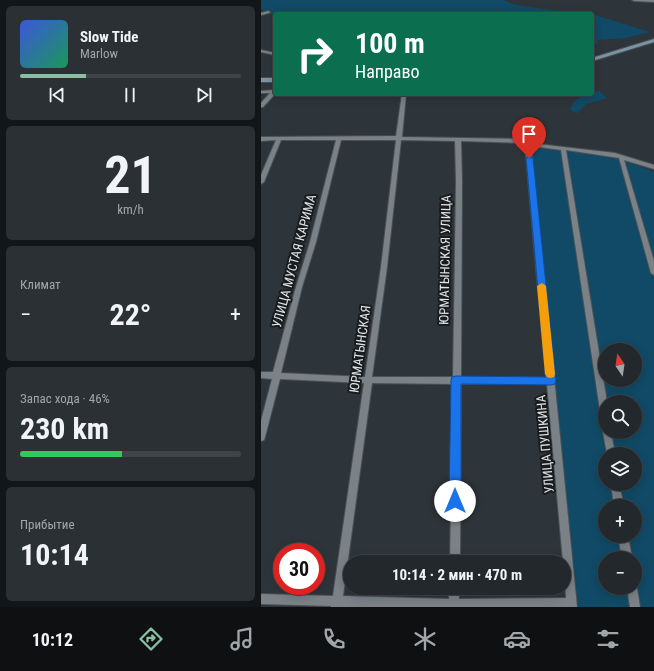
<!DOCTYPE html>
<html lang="ru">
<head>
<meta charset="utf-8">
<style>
  body { margin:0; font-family:"Roboto Condensed",sans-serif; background:#2a3034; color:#f1f3f6; height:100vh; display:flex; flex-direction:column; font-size:15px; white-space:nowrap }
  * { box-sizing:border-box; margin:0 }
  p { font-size:13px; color:#a2a6a9 }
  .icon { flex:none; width:22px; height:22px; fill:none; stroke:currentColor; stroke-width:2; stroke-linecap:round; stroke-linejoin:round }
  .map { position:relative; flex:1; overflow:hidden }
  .drawer { display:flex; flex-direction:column; gap:6px; padding:6px; background:#131618; width:261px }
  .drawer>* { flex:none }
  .hud { position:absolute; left:12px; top:12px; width:321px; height:84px; border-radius:4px; box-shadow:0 2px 10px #0003,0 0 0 1px #3f4448; background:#0b6e4f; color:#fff; overflow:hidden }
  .needle { width:26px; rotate:347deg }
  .controls { position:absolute; left:337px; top:343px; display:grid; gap:8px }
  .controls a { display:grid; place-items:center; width:44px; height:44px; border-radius:50%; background:#22282c; box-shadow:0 2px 10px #0003,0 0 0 1px #3f4448; font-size:20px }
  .speed { position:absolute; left:12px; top:543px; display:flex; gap:8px; font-size:20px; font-weight:700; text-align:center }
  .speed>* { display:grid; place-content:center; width:52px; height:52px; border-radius:50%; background:#22282c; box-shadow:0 2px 10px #0003,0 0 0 1px #3f4448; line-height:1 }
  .speed .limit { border:6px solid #d22; background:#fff; color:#111 }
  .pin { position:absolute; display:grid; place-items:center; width:34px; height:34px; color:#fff; margin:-41px -17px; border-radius:50% 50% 50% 0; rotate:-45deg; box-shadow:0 0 4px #0007 }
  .pin .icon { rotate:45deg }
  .me { position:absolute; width:44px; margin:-22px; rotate:0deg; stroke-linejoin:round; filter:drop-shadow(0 0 3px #0008) }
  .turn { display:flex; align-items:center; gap:14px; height:84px; padding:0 16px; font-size:18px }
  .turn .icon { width:52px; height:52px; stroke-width:2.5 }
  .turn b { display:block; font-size:28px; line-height:34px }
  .big { font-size:30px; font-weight:700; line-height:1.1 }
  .drawer .card { flex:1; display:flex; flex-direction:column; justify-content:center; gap:6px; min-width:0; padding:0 14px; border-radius:6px; background:#2a3034 }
  .drawer .dial { align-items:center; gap:0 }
  .dial b { font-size:52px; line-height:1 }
  .song { display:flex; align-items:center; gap:12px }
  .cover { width:48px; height:48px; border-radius:6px; background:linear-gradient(135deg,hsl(230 70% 55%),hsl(150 70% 35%)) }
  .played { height:4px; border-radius:2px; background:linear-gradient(90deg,#8abfa5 30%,#3f4448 30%) }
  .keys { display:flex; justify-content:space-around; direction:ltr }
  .heat { display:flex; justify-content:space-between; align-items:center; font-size:22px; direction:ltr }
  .charge { height:6px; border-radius:3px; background:linear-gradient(90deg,#34c759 46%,#3f4448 0) }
  .trip { position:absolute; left:82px; top:555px; width:228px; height:40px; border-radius:20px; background:#22282c; box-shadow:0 2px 10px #0003,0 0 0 1px #3f4448; font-weight:700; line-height:40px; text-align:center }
  .tabs { display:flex; height:64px; justify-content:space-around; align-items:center; background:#0e1012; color:#a2a6a9 }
  .tabs .icon { width:28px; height:28px }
  .tabs .selected { color:#8abfa5 }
  .tabs b { font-size:18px; color:#f1f3f6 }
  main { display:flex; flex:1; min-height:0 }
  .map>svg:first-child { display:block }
  .green { fill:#114a66; fill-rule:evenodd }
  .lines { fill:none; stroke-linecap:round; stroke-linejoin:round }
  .street-casing { stroke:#4b5154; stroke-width:2 }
  .secondary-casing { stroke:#4b5154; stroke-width:2 }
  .street { fill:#7a8287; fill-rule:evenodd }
  .secondary { fill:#7a94a4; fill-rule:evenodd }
  .route { fill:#1a73e8; stroke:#114b97 }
  .slow { fill:#f59e0b }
  .labels { text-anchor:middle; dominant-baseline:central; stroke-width:4; stroke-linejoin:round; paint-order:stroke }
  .street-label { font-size:13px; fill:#e0e4e7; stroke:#191c1e }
</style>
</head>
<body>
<main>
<section class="drawer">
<div class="card">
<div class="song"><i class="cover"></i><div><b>Slow Tide</b><p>Marlow</p></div></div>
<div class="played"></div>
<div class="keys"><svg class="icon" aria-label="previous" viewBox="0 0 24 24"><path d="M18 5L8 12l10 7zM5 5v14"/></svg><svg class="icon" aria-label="pause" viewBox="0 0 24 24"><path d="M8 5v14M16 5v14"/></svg><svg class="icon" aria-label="next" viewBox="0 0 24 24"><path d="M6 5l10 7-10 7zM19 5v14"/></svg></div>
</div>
<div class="card dial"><b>21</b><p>km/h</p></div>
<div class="card"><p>Климат</p>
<div class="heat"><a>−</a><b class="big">22°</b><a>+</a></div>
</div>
<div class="card"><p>Запас хода · 46%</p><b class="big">230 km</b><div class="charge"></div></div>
<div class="card"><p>Прибытие</p><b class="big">10:14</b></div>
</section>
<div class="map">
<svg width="393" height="607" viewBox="0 0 393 607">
  <rect width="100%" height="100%" fill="#2e353a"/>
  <g class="green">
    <path d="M0,0H243L255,5L289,10L324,12L389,32L365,38L336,40L337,44L331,45V14H14V16L0,9Z"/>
    <path d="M338,91L346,98L325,104L316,113L309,110C314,99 319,94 331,94V92Z"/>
    <path d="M267,147L315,151L359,159L393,172V607H313ZM344,350H374V380H344ZM344,402H374V432H344ZM344,454H374V484H344ZM344,506H374V536H344ZM344,558H374V588H344Z"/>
  </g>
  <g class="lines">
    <g class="street-casing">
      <g id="street">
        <path d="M371,0H393V2L373,1Z"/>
        <path d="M7,11L9,12L8,13L0,15V13Z"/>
        <path d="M0,50L14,53V55L0,52Z"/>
        <path d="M14,90V94L2,107H0V103L9,93H0V91Z"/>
        <path d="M141,94H145L141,137L262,139L268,143L354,153L393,165V169L363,160L393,261V275L390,273L358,158L305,150L346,402H344V421L341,420L340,417L300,150L270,146L316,607H70V606L0,604V594L72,596L103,383L19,379L4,437L3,440L0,441V421L11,379L0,378V372H12L35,287L49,242L75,140H20L3,182L0,184V175L15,140L0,141V137L135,136ZM80,140H135L120,267L104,377L20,373L41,287L55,242ZM140,140L194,141L195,181L192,377H111L126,267ZM200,141L261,143L264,145L285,378L200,377L201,181ZM111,383L192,384L189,562H199L200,384H286L302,562H303L305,598L198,599V588H188V599L82,596Z"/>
        <path d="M343,429H344V432H350L354,454H346L342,432Z"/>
        <path d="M350,484H358L363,506H353Z"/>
        <path d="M357,536H367L371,558H361Z"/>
        <path d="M374,584L376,588L379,607H369L366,588H374Z"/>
      </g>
    </g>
    <g class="secondary-casing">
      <g id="secondary">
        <path d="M393,39V42L331,61V58Z"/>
        <rect x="0" y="78" width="14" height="4"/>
      </g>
    </g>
    <use href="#street" class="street"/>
    <use href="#secondary" class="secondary"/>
  </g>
  <path class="route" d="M268,156L272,158L295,381L294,384L290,385L200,384V501L198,505L194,507L190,505L188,501L190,380L191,377L195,376L285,377L265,158Z"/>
  <path class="slow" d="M281,283L285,286L294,374L293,377L289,378L286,377L284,374L276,286Z"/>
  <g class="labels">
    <g class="street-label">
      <text transform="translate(184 260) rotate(-89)">ЮРМАТЫНСКАЯ УЛИЦА</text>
      <text transform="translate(33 261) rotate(-75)">УЛИЦА МУСТАЯ КАРИМА</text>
      <text transform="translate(99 349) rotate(-82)">ЮРМАТЫНСКАЯ</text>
      <text transform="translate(284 444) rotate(-95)">УЛИЦА ПУШКИНА</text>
    </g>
  </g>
</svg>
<div class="controls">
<a><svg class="needle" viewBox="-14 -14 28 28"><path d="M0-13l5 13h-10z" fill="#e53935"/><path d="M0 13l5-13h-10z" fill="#a2a6a9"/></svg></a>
<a><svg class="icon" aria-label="search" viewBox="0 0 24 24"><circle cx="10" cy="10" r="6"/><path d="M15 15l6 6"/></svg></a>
<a><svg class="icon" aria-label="layers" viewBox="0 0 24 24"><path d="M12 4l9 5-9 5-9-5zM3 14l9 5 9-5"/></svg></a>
<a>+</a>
<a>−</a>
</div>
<div class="speed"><div class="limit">30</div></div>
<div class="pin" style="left:268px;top:158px;background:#d93025"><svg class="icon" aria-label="arrive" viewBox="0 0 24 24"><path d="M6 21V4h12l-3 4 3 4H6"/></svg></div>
<svg class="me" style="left:194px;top:501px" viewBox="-20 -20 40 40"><circle r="19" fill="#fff"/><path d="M0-13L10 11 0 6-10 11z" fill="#1a73e8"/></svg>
<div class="trip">10:14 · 2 мин · 470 m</div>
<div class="hud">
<div class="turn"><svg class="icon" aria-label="right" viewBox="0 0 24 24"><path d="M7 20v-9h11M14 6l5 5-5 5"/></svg><div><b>100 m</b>Направо</div></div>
</div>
</div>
</main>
<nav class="tabs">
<b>10:12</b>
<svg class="icon selected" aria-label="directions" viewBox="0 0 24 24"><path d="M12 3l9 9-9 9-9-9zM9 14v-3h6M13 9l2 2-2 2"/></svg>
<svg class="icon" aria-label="music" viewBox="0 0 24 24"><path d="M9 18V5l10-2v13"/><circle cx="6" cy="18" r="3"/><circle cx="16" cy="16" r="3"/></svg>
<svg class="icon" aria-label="phone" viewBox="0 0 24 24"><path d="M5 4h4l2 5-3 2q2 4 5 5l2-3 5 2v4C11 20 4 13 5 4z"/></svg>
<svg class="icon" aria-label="climate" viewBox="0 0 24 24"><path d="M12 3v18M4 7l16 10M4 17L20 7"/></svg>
<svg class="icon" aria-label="car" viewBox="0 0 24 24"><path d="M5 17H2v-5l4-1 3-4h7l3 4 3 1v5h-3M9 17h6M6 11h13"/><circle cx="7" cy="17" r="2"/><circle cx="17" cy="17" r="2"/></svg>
<svg class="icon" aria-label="filters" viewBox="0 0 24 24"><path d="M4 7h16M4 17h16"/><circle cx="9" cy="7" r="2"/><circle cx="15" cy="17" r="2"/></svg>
</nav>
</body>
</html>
